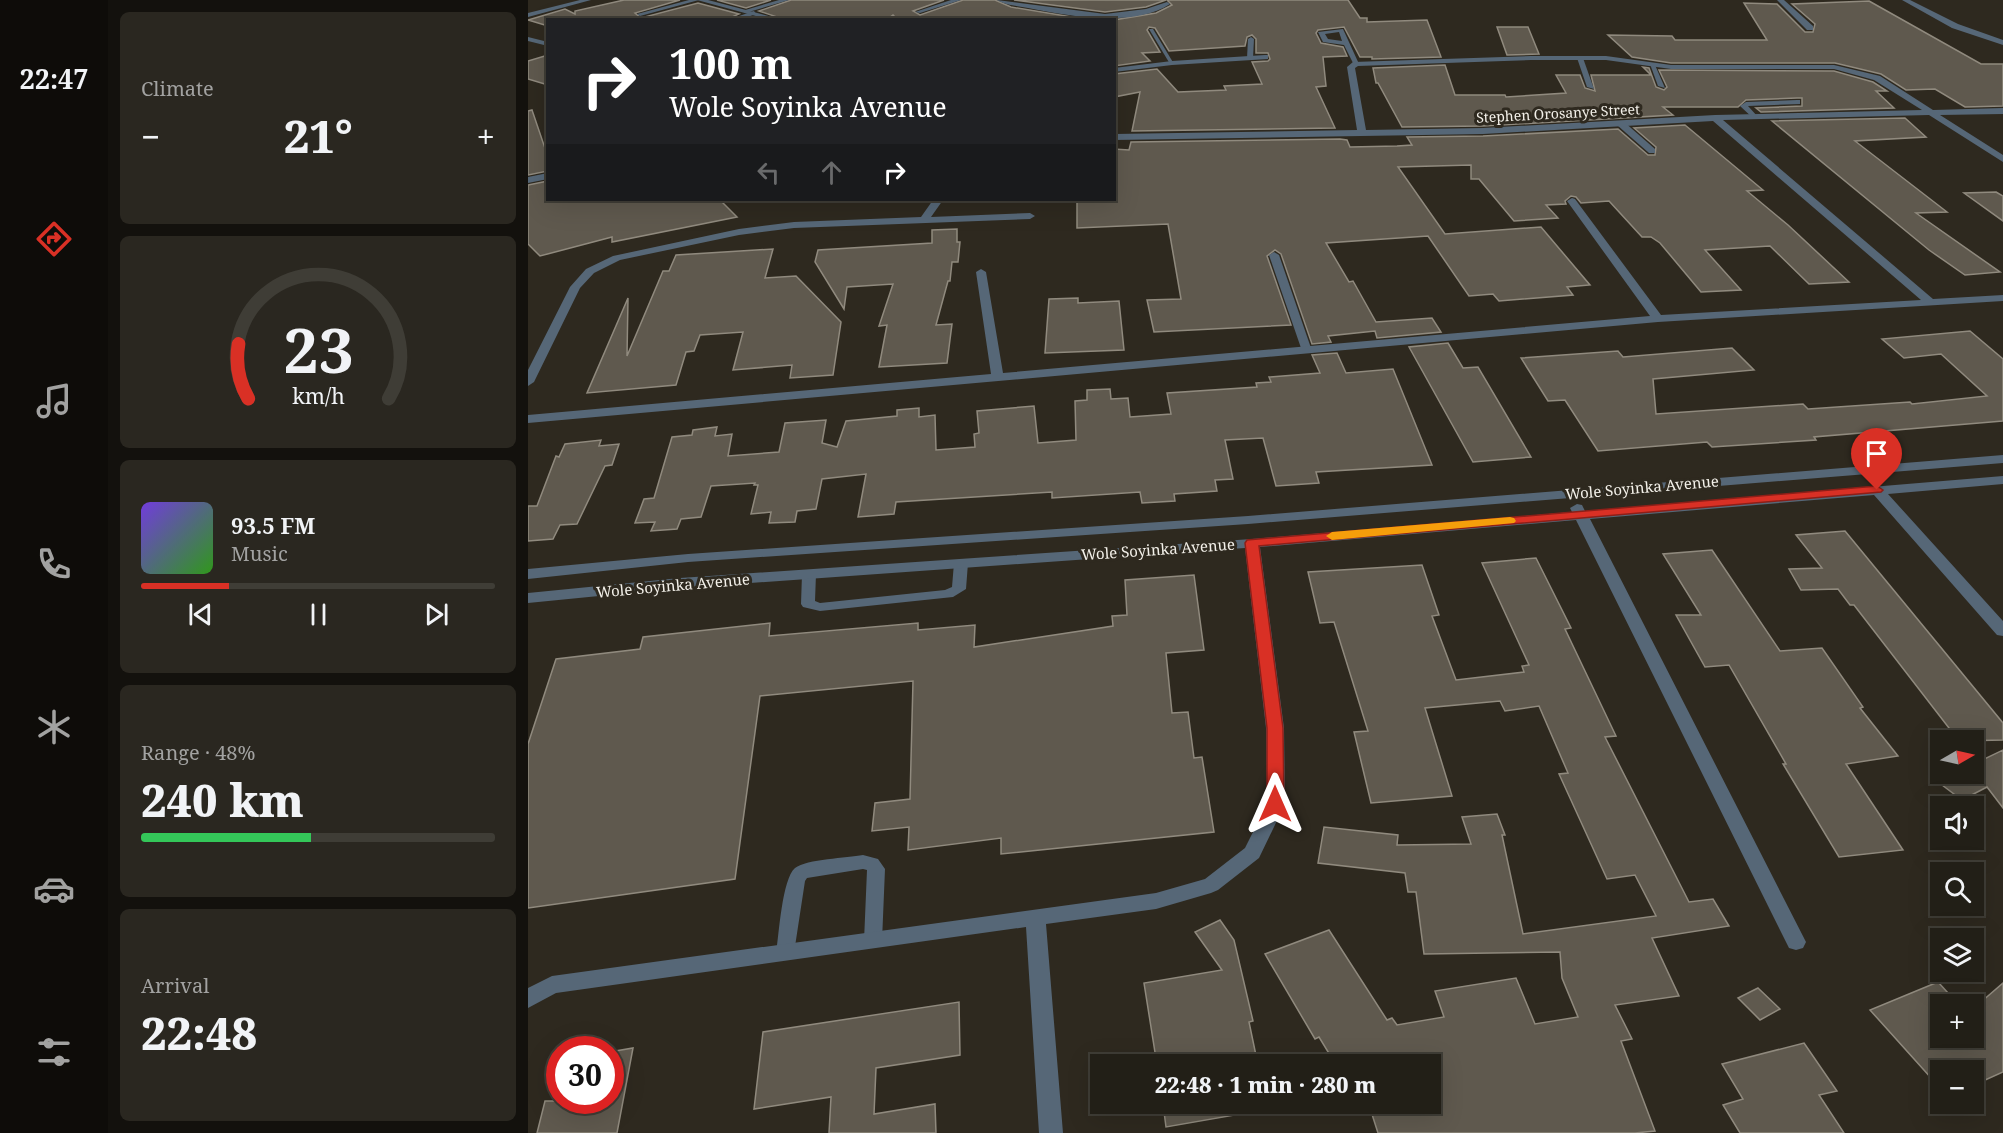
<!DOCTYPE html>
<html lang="en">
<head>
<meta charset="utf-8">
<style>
  body { margin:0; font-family:"Noto Serif",serif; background:#2a2720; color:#f1f3f6; height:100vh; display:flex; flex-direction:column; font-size:22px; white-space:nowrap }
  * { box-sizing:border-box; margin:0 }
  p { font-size:20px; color:#a2a2a1 }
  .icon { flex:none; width:33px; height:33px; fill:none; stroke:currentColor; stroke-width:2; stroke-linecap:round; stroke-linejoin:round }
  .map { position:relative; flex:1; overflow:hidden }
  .side { display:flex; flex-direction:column; gap:12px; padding:12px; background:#13110d; width:420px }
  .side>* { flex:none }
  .banner { position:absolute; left:18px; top:18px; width:570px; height:183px; border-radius:0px; box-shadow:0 6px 24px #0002,0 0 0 2px #3f3d36; background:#202124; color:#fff; overflow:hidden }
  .needle { width:39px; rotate:81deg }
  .buttons { position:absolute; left:1402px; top:730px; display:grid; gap:12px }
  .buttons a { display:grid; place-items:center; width:54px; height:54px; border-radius:0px; background:#221f17; box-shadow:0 6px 24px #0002,0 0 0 2px #3f3d36; font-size:30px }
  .speed { position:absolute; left:18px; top:1036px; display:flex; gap:12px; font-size:30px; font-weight:700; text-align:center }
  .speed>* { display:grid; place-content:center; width:78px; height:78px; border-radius:50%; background:#221f17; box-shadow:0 6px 24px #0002,0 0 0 2px #3f3d36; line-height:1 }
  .speed .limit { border:9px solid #d22; background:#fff; color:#111 }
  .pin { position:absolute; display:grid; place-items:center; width:51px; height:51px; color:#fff; margin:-62px -26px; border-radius:50% 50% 50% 0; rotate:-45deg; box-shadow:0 0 6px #0007 }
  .pin .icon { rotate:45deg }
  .me { position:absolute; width:66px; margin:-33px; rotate:0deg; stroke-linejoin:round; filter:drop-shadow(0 0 4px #0008) }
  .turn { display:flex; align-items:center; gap:21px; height:126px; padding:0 24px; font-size:27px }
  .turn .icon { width:78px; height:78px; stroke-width:2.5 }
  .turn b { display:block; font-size:42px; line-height:51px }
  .lanes { display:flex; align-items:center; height:57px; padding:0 24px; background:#0003; justify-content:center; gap:30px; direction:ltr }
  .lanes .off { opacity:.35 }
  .big { font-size:45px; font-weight:800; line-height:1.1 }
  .side .tile { flex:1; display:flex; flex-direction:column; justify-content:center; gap:9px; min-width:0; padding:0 21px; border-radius:9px; background:#2a2720 }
  .side .dial { align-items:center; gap:0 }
  .dial svg { height:156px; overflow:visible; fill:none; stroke:#3f3d36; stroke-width:7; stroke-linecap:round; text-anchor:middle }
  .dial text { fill:#f1f3f6; stroke:none }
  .song { display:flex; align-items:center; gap:18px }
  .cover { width:72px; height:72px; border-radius:9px; background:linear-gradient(135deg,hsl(260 70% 55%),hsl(110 70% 35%)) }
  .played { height:6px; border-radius:3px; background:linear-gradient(90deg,#d93025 25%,#3f3d36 25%) }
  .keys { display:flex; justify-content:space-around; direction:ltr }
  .heat { display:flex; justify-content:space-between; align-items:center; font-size:33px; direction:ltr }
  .charge { height:9px; border-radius:4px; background:linear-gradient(90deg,#34c759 48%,#3f3d36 0) }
  .trip { position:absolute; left:562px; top:1054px; width:351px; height:60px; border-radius:0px; background:#221f17; box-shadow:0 6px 24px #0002,0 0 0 2px #3f3d36; font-weight:800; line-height:60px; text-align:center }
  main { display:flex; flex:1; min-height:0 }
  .tab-bar { display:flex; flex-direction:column; width:108px; justify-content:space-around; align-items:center; background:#0e0c09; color:#a2a2a1 }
  .tab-bar .icon { width:42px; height:42px }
  .tab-bar .active { color:#d93025 }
  .tab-bar b { font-size:27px; color:#f1f3f6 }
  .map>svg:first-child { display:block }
  .building { fill:#5f594e; stroke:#908a7e; stroke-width:1.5 }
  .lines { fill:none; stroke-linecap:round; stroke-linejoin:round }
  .service { fill:#566777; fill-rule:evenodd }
  .minor { fill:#566777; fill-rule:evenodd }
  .tertiary { fill:#566777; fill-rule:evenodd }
  .route { fill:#d93025; stroke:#8d1f18; stroke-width:1.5 }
  .slow { fill:#f59e0b }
  .labels { text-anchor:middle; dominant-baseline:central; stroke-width:6; stroke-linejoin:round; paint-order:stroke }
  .far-street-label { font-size:14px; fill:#f3f0e9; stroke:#2e291f }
  .street-label { font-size:15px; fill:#f3f0e9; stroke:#2e291f }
</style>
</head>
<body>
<main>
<nav class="tab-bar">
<b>22:47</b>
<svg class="icon active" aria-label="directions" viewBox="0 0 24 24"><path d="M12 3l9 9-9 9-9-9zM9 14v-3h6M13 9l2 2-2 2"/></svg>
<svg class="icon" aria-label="music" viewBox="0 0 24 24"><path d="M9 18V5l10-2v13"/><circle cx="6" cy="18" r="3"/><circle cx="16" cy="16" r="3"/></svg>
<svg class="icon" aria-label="phone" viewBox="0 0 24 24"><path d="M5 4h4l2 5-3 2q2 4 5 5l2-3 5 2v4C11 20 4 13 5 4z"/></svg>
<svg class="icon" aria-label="climate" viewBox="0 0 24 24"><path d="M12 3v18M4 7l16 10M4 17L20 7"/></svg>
<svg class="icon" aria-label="car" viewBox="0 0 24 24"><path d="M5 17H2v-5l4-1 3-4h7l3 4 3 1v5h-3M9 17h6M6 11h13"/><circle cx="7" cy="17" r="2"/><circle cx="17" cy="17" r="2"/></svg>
<svg class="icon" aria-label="filters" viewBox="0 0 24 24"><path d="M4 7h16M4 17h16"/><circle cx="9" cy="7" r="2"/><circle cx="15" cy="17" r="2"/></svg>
</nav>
<section class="side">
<div class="tile"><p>Climate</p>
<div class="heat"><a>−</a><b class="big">21°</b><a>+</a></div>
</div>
<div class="tile dial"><svg viewBox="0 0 100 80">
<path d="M14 69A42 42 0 1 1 86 69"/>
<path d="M14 69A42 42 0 0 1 9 41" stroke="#d93025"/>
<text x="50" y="56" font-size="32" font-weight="700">23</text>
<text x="50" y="72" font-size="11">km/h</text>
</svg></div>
<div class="tile">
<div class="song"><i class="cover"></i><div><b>93.5 FM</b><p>Music</p></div></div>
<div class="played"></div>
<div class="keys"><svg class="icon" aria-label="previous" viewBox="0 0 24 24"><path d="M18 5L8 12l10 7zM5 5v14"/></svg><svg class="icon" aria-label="pause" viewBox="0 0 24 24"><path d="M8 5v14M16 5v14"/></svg><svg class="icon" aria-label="next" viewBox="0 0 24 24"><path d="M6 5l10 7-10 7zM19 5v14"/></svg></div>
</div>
<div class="tile"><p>Range · 48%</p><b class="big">240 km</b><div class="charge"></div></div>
<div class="tile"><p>Arrival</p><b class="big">22:48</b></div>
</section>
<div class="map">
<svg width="1475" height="1133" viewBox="0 0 1475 1133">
  <rect width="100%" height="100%" fill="#2e291f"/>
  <g class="building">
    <path d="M96,0H152L107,13L113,18L170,3L211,14L197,20H20V26L0,20L37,9L47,14V11Z"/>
    <path d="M189,0H243L218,8Z"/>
    <path d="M263,0H416L385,11L392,15L435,0H467L483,7L562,20H370L365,15L358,20H258L231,11Z"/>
    <path d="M486,0H638L618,7L577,12Z"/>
    <path d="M639,0H820L832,18H839V22L899,20L913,57L844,59V57H832L816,27L790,30L788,33L793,43L815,47L819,56L795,57L798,86L788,87L807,128L604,131L612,92L586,97V74L629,69L650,92L698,90L696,86L734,84L724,62L740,61L742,59L740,53H728V39L724,35L719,37L717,46L641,51L627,28L621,27L619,30L632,52L614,53L622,61L586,66V20L628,13L644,5Z"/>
    <path d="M1341,1L1453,64H1475V106L1437,107L1407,89L1378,90L1353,74L1307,63H1143L1104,57L1080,35L1144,36L1147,40H1239L1216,3L1249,4L1277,32H1285L1287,24L1264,4Z"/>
    <path d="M969,27H1000L1011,54L979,55Z"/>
    <path d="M20,55V85L0,79V61Z"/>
    <path d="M917,65L927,95H977L978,97L1038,93L1028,75H1052L1057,88L1067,91L1063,75H1123L1115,67L1121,68L1128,87L1136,90L1139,87L1131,70L1306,71L1345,82L1359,91H1348L1366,108L1233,112L1228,108L1274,106V98H1269L1218,100L1210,107H1135L1145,115L955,126L874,127L850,83H848L845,68Z"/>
    <path d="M4,110L20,157V171L0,175V111Z"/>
    <path d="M1377,118L1398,137L1327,141L1419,212L1388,213L1472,272L1437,275L1401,250L1244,121Z"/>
    <path d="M1157,125L1235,190L1219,191L1260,225L1321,282L1281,284L1242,246L1177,250L1213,290L1173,292L1132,243L1123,237H1114L1081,201L1053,203L1048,197L1043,196L1037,201L1038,204L1018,205L1030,218L986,221L951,179H943V165L870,167L917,234L1013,227L1062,285L1039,287L1045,295L971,301L965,294L941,296L900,236L798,243L821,282L825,281L848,322L904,318L913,332L849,338L847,331L800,336L803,342L784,344L753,254L747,250L739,256L763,325L626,332L619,300L653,299L640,224L549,228V200H586V149L601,150L603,142L812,139L819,140L822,147L869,146L884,145L879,137L955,136L1090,129L1120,155H1127L1128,147L1106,128Z"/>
    <path d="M20,181V200H192L209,217L84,242V237L12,256L0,244V185Z"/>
    <path d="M1468,192L1475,196V221L1436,193Z"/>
    <path d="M429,229V242H432L430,262H424L422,281H420L408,325L424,324L419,363L351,367L359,325L351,326L365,284L319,287L316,309L287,262L290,250L404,243V230Z"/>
    <path d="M245,249L237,278L268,276L313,322L305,375L262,378L264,365L205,370L215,332L172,335L166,351L158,352L148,385L59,393L100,298L99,356L135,271H141L148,255Z"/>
    <path d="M550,298V303L591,301L596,350L517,353L521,299Z"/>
    <path d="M1442,331L1475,359V421L1286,437L1288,440L1184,447L1179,442L1070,451L1037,400L1020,401L993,358L1090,351L1095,357L1204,348L1226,370L1125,379L1128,414L1275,404L1280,409L1382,402L1384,404L1459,396L1413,354L1376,358L1354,339Z"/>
    <path d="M920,343L935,368L950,367L1003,457L945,462L881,347Z"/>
    <path d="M809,353L818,373L865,369L904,465L788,472L791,483L748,486L735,438L697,440L705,479L687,480L689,491L646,494L647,501L614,503L612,492L524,498V492L368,502L366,514L330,517L338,474L294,479L288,509L269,511L267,522L241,523L243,512L223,514L230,485H226L227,483L183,486L173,517L153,519L149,529L123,531L127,522L107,523L116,499L126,498L144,437L164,435L165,430L189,427L187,436L204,434L200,456L251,452L257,423L298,420L294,443L309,447L318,421L369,416V410L391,408V417L407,415L408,450L447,447L446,434L451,433L449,411L506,406L510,443L548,440L547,401L559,400V390L582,389L583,399L600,398L602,417L643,414L639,393L729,387L728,383L743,382L741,377L792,373L784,355Z"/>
    <path d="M73,440L71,446L91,444L84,465L77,466L49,524L32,525L25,539L0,541V506H9L28,456L31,457L37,444Z"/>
    <path d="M1317,531L1475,723V740L1431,741L1326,605H1322L1310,589L1273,590L1261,569L1294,568L1268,535Z"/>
    <path d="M1184,550L1252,651L1294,648L1335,707L1332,708L1370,756L1318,764L1375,850L1311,857L1255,764H1258L1201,665L1177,667L1148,615H1173L1135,554Z"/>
    <path d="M1008,558L1043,628L1037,629L1088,736L1077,737L1161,902L1185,899L1201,926L1124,938L1151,996L1087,1005L1104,1039L1093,1041L1127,1131L1107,1133H850L842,1108L862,1104H903V1065H808L791,1037L787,1039L737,954L801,930L859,1020L864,1018L869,1025L916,1017L907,991L988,978L1007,1024L1050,1017L1034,978L1032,952L896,954L888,892H880L877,873L790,863L796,827L870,835L869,845L943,844L934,817L969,814L977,835H974L995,934L1128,916L1107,875L1079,879L1031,774L1040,773L1011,706L977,711L972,701L897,708L924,796L843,803L826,732L840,731L806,622L792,623L780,572L894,565L911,615L904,616L928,680L996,672L994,666L1001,665L954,563Z"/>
    <path d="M666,575L676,650L638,653L644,713L660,712L666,758L674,757L686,832L473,854V838L380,850L381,827L344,831L347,803L382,799L385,681L232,696L207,879L0,908V744L28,659L112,649L115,637L242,623L241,636L390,623V630L447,625L446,647L585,626L584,616L599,615L597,580Z"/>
    <path d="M1475,750V808L1459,787L1434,800L1410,782L1426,774H1446V764Z"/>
    <path d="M692,920L706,940L725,1021L721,1022L730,1065H629L616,983L694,970L667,932Z"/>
    <path d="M1410,982L1431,1005H1413V1038H1446V1008L1475,983V1072L1446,1085V1071H1413V1089L1342,1010Z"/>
    <path d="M1230,988L1252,1009L1232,1020L1210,998Z"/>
    <path d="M431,1002L432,1055L348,1068L346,1114L407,1104L408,1133H301L303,1097L226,1109L235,1032Z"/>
    <path d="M1276,1043L1309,1091L1291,1095L1316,1133H1212L1195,1105L1215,1099L1194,1064Z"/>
    <path d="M105,1048L89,1133H9L17,1101H82V1052Z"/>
    <path d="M635,1104H706L707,1115L638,1127Z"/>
  </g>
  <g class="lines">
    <g class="service">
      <path d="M161,0H171L112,16L109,14Z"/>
      <path d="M251,0H261L217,13L214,11Z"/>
      <path d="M226,11L228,14L211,20H199Z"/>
      <path d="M365,17L368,20H360Z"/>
      <path d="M621,29H625L646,64H642Z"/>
      <path d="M815,29L831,64L830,65H826L816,45L795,42L790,32ZM811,32L814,41L800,39L797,34Z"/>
      <path d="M723,37L726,39L725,58L722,60L719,58L720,39Z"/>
      <path d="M1052,56L1055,58L1066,89L1059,87L1049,58Z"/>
      <path d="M1122,64L1127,65L1137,88L1130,86Z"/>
      <path d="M1269,100H1272V104L1220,106L1230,117L1226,119L1212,106L1218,102Z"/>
      <path d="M1089,121H1095L1127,149V153H1121L1089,125Z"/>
      <path d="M746,252L751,255L783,348L782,350L778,351L773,348L741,255Z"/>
      <path d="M433,559L440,563L438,589L425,597L292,611L275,607L273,604L274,574L276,571H286L288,574L287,601L292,603L417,590L424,587L426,563Z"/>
      <path d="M335,855L350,859L357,869L354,941L351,946L345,948L339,946L336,941L339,870L335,869L279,878L277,881L266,953L264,958L257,960L250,958L248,953C251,935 254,879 267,868C279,859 319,858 335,855Z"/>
    </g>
    <g class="minor">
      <path d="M169,0H180L256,20H242Z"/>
      <path d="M423,0H433L392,13L387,12Z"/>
      <path d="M469,0L577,14L618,9L639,2L642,4C605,28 541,16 500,8C490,6 477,5 469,0Z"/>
      <path d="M1249,0H1256L1285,26V30H1279Z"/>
      <path d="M0,37L20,42V46L0,41Z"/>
      <path d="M737,55H740V59L644,65L586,72V68L644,61Z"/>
      <path d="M1003,56H1078L1143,65H1306L1352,76L1405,110L1475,108V114L1412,115L1475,155V162L1401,115L1195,120L1405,299L1475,295V301L1130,322L0,423V415L463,374L448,272L453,269L458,272L475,373L1122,316L1039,201L1044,198L1047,199L1133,315L1393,300L1185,121L955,134L586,140V134L829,130L819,67L825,62ZM1003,60H1078L1143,69H1306L1346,80L1394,110L1187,115L955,128L838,130L827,68L830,66Z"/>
      <path d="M20,173V179L0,183V177Z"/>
      <path d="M405,200H415L403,217L502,213L507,216L502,219L266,228L211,235L92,260L66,273L52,288L6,382L0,386V370L42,287L58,269L85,256L211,229L266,222L393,217Z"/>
      <path d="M1475,455V463L720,524L160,562L0,579V569L160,554L720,516Z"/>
      <path d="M1475,476V484L1360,494L1475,621V636L1469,635L1346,495L1062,519L1278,942L1275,948L1268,950L1261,948L1048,520L732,547L756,728L757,804L731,858L690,890L683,893L628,909L518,924L535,1133H511L498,927L28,993L0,1008V988L24,976L628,893L677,879L717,848L739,804L738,728L717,548L152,588L0,603V593L152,578L724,539L1044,512L1042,508L1049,504L1054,505L1057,511Z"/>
    </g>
    <g class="tertiary">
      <path d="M52,0H63L0,17V13Z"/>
      <path d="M1374,0H1382L1430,24L1475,40V45L1424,28Z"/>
    </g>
  </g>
  <path class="route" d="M1349,486L1355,490L1353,492L731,546L755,728L756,804L753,808H742L739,804V728L717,543L719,540Z"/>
  <path class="slow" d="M982,517L986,518L988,521L986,523L804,540L798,536L804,532Z"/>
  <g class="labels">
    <g class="far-street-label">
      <text transform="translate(1030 113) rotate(-3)">Stephen Orosanye Street</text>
    </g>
    <g class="street-label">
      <text transform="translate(1114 487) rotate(-5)">Wole Soyinka Avenue</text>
      <text transform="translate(630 549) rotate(-4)">Wole Soyinka Avenue</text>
      <text transform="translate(145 585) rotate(-5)">Wole Soyinka Avenue</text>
    </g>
  </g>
</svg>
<div class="buttons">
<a><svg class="needle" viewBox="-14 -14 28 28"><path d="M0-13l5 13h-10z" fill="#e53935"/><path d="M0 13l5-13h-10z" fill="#a2a2a1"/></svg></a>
<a><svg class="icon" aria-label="sound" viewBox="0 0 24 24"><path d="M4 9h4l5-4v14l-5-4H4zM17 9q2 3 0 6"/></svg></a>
<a><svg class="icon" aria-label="search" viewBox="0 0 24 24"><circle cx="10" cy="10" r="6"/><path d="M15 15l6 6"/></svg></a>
<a><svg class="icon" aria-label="layers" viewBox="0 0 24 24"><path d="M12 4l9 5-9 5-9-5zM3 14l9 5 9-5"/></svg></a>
<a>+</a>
<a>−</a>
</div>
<div class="speed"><div class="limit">30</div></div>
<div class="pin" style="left:1349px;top:490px;background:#d93025"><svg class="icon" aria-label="arrive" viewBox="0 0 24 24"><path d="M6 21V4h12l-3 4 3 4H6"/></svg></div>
<svg class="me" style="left:747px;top:804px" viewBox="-20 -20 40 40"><path d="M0-17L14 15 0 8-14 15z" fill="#d93025" stroke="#fff" stroke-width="4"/></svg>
<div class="trip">22:48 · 1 min · 280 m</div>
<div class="banner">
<div class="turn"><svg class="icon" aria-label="right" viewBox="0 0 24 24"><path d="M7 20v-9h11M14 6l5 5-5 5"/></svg><div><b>100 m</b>Wole Soyinka Avenue</div></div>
<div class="lanes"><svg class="icon off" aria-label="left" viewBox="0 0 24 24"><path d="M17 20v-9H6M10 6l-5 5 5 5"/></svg><svg class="icon off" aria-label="ahead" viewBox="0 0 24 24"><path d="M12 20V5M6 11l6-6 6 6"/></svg><svg class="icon" aria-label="right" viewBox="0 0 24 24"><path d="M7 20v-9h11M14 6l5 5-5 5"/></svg></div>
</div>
</div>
</main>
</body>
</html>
